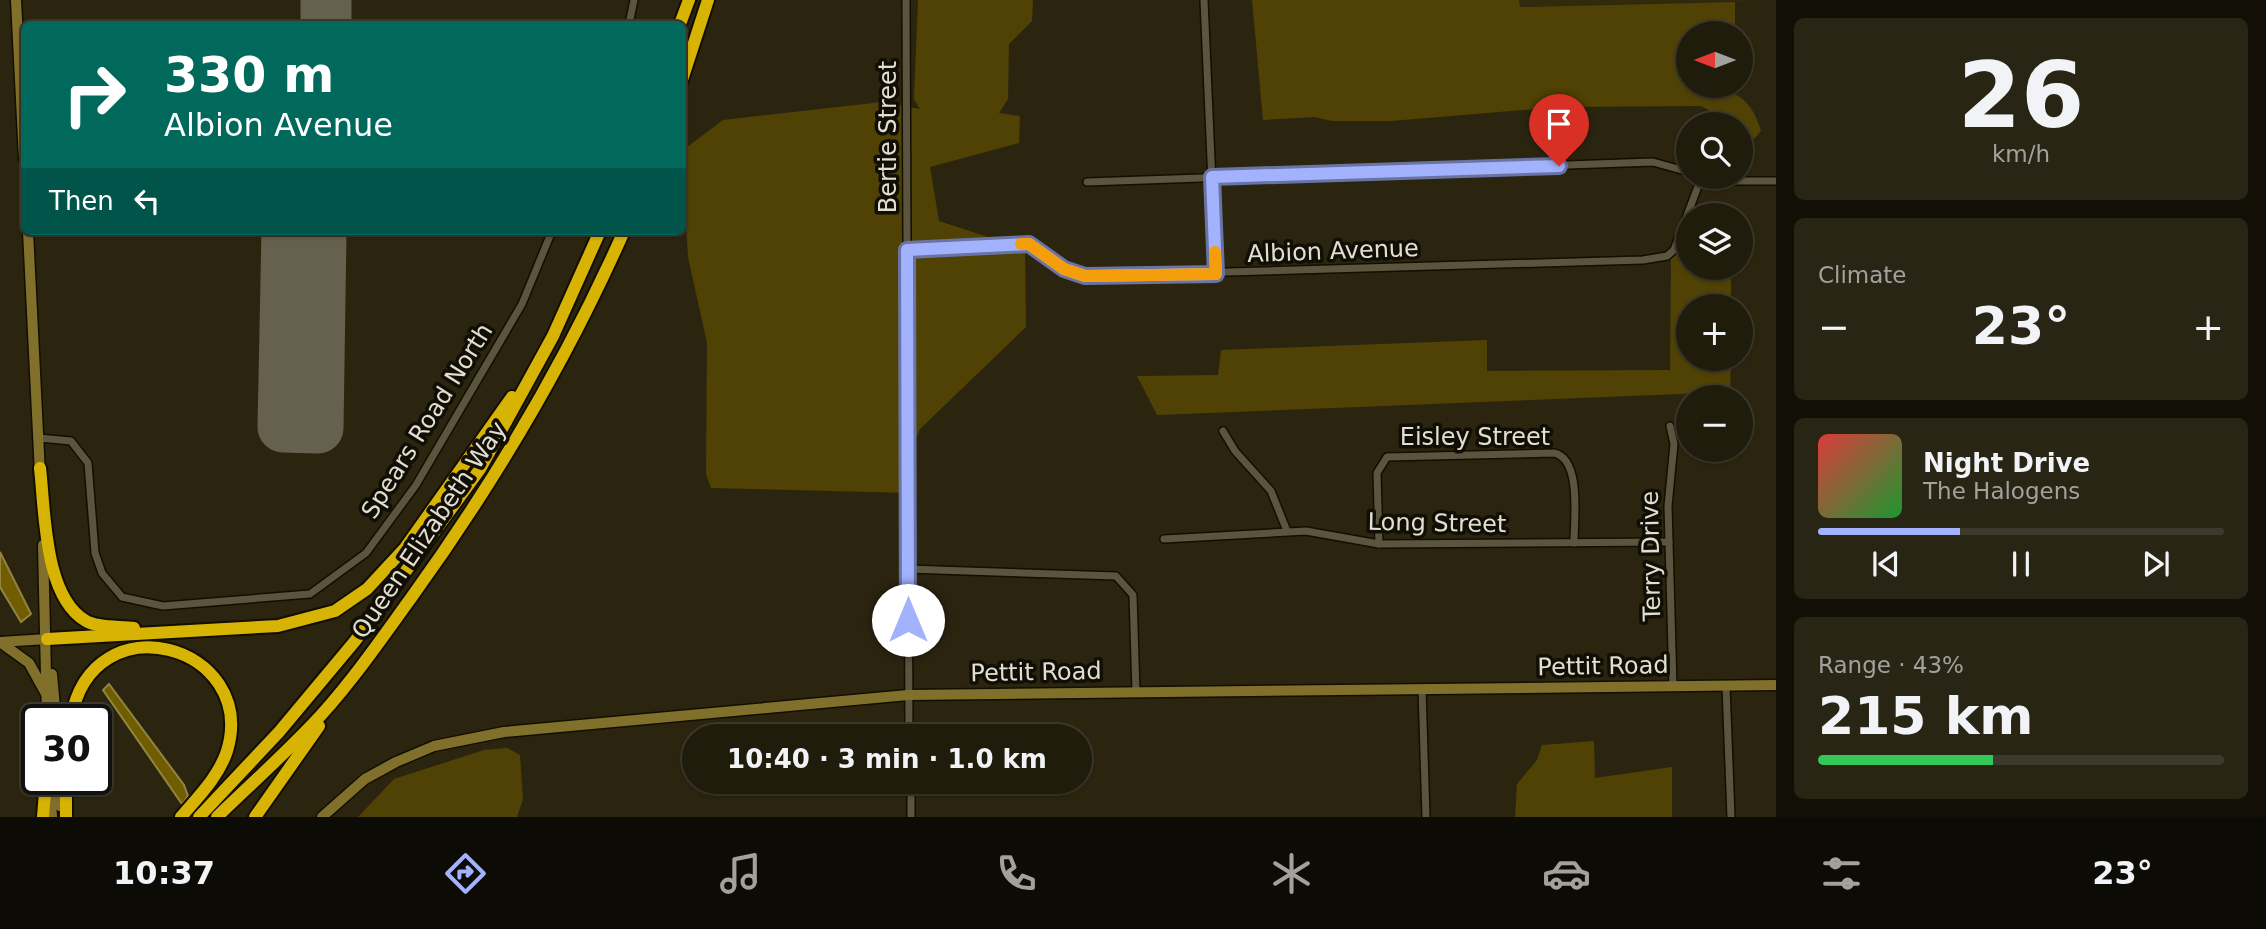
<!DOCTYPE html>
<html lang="en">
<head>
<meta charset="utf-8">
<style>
  body { margin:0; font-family:"DejaVu Sans",sans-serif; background:#282515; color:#f1f3f6; height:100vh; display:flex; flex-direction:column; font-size:26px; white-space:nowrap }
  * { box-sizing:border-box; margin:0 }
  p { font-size:23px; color:#a2a19d }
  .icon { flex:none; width:38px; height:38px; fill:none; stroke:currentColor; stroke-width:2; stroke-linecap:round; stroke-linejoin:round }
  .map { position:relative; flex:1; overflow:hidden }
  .side { display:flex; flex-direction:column; gap:18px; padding:18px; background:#120f07; width:490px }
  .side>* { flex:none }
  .hud { position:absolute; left:21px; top:21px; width:665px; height:214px; border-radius:10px; box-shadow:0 2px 5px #0004,0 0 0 2px #3d3a2d; background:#00695c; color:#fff; overflow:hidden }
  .needle { width:46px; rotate:270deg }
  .fabs { position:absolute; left:1676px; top:21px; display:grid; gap:14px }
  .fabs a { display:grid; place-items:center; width:77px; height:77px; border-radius:50%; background:#201c0c; box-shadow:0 2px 5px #0004,0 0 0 2px #3d3a2d; font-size:35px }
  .speed { position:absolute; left:21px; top:704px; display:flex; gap:14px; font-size:35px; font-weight:700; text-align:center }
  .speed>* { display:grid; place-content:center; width:91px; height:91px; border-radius:50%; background:#201c0c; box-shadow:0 2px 5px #0004,0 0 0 2px #3d3a2d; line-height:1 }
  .speed .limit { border:4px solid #111; border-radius:10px; background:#fff; color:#111 }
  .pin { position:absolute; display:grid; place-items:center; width:60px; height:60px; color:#fff; margin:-72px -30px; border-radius:50% 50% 50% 0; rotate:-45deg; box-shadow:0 0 7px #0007 }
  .pin .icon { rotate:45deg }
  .me { position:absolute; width:77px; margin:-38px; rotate:0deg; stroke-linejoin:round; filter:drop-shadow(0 0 5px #0008) }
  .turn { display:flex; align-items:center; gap:24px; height:147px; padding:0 28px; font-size:32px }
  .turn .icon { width:91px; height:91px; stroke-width:2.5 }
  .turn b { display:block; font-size:49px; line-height:60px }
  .then { display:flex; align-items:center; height:66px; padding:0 28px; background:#0003; gap:14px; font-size:26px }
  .big { font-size:52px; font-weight:700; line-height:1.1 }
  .side .tile { flex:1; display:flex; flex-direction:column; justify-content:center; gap:10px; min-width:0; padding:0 24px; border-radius:10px; background:#282515 }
  .side .dial { align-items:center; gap:0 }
  .dial b { font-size:91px; line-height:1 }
  .song { display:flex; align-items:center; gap:21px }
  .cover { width:84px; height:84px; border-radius:10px; background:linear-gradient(135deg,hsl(0 70% 55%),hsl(130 70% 35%)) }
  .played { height:7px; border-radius:4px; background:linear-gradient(90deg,#a2b2fd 35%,#3d3a2d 35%) }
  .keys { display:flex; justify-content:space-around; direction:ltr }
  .heat { display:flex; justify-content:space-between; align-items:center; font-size:38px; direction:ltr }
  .charge { height:10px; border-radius:5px; background:linear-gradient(90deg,#34c759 43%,#3d3a2d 0) }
  .trip { position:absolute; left:682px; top:724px; width:410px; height:70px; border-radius:35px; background:#201c0c; box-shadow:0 2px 5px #0004,0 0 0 2px #3d3a2d; font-weight:700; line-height:70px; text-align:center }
  .dock { display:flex; height:112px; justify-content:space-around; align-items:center; background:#0d0b05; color:#a2a19d }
  .dock .icon { width:49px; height:49px }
  .dock .current { color:#a2b2fd }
  .dock b { font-size:32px; color:#f1f3f6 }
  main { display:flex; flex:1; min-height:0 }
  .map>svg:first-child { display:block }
  .built { fill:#322a0d }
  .green { fill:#504205 }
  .water { fill:#715d01; stroke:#93843f; stroke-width:2 }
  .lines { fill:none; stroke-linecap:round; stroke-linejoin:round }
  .runway { stroke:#66604e; stroke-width:51 }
  .street-casing { stroke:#130e00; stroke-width:10 }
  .secondary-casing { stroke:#130e00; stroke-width:13 }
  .highway-casing { stroke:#130e00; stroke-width:16 }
  .street { stroke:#5b543e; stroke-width:7 }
  .secondary { stroke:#80702c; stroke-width:10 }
  .highway { stroke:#d7b303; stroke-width:12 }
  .route-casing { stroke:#6974a4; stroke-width:18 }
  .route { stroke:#a2b2fd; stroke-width:12 }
  .slow { stroke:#f59e0b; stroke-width:12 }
  .labels { text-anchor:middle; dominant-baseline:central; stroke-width:7; stroke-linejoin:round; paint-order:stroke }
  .street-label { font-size:24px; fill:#e2ded1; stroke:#110e06 }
</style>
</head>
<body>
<main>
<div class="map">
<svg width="1776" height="817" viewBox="0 0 1776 817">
  <rect width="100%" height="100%" fill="#2b2510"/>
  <path class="built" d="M1519,0H1776L1519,7Z"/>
  <g class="green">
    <path d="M918,0H1033L1032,21L1009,44L1008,99L999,113L1020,116L1019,143L930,167L939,221L1025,249L1026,327L920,429L910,453V493L711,488L706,474L707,343L688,257L682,151L723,120L882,102L920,109L914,99Z"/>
    <path d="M1252,0H1519L1520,7L1735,2V33H1689V86C1726,86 1750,92 1761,131L1754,139L1741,141V124H1726L1719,116L1701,106L1560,107L1391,121H1332L1314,117L1263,120Z"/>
    <path d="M1689,251V268H1731V306H1689V359H1731L1730,392L1157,415L1137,376L1218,375L1221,350L1487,340V371L1670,370L1671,256Z"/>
    <path d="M1594,741L1595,778L1672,767V817H1515L1517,784L1537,760L1542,745Z"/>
    <path d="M507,748L520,755L523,799L517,817H358L394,779L484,750Z"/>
  </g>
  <g class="water">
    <path d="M0,552L31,614L21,622L0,587Z"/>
    <path d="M109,684L184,785L188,796L182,804L103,690Z"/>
  </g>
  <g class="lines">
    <g class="runway">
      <path d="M326,24V0"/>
      <path d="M287,231L283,427L318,428L321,231"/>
    </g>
    <g class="street-casing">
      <g id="street">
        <path d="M906,0L909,737"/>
        <path d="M1204,0L1216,274"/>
        <path d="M629,24L634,0"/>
        <path d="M1693,177L1708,181H1776"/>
        <path d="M1087,182L1653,162L1689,172"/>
        <path d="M907,250L1029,244L1064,269L1085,276L1643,260L1667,256L1674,250L1700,181"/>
        <path d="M1670,426L1674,444L1668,506L1673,686"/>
        <path d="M1223,431L1235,451L1271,491L1287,531"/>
        <path d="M39,438L71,441L88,463L95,553L102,573L122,597L163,606L310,594L366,553L416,485L522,304L552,231"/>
        <path d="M1164,539L1306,531L1379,544L1669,542"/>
        <path d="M1379,544L1377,473L1387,457L1554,453C1582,459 1574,520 1574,543"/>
        <path d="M908,569L1116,576L1133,595L1136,692"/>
        <path d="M1726,686L1731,817"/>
        <path d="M1422,689L1426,817"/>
        <path d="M911,782V817"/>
      </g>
    </g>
    <g class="secondary-casing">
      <g id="secondary">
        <path d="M16,0L24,159"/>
        <path d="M28,231L40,474"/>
        <path d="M43,545L47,719"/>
        <path d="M0,642L29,663L45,692"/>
        <path d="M0,642L47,639"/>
        <path d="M52,674L56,719"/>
        <path d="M59,779L60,806"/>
        <path d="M50,786L52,817"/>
        <path d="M322,817L365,779L396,762L434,746L504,732L908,695L1776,685"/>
      </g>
    </g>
    <g class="highway-casing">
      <g id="highway">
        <path d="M680,24L689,0"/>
        <path d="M682,80L708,0"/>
        <path d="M40,468C45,512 44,597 86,621C98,628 120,626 134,628"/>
        <path d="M47,639L278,626L335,611L367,589L405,548L512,397"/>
        <path d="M71,719C92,598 259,645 227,751C219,776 198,797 181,817"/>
        <path d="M43,817L46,779"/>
        <path d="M66,817V779"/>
        <path d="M199,817L279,732L355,641L480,469L553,336L600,231"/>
        <path d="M217,817C248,787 279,759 309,728C347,689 379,642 411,598C494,483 566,362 624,231"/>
        <path d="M255,817L319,726"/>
      </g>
    </g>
    <use href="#street" class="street"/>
    <use href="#secondary" class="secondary"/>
    <use href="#highway" class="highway"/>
  </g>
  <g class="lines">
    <g class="route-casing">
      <path id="route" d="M908,620L907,250L1029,244L1064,269L1085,276L1216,274L1212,177L1559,166"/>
    </g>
    <use href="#route" class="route"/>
    <path class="slow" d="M1021,244H1029L1064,269L1085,276L1216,274L1215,252"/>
  </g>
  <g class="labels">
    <g class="street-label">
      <text transform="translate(888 137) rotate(-90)">Bertie Street</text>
      <text transform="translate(1333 251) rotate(-2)">Albion Avenue</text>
      <text transform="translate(427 421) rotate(-58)">Spears Road North</text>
      <text x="1475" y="437">Eisley Street</text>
      <text transform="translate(1437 523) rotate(1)">Long Street</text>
      <text transform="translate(429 530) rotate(-56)">Queen Elizabeth Way</text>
      <text transform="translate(1651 556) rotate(-91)">Terry Drive</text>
      <text transform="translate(1603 666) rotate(-1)">Pettit Road</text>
      <text transform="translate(1036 672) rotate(-1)">Pettit Road</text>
    </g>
  </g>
</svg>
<div class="fabs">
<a><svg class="needle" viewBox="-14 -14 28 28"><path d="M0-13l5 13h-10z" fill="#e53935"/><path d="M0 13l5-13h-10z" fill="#a2a19d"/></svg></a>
<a><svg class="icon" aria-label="search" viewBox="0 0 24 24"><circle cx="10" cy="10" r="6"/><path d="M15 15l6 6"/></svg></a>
<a><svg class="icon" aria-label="layers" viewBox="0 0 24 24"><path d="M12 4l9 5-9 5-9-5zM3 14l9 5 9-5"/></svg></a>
<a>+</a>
<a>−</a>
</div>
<div class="speed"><div class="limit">30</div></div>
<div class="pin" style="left:1559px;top:166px;background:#d93025"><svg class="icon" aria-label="arrive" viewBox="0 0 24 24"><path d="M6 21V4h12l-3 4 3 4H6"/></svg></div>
<svg class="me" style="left:908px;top:620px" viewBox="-20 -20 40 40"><circle r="19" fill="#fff"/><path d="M0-13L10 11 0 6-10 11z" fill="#a2b2fd"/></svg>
<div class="trip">10:40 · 3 min · 1.0 km</div>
<div class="hud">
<div class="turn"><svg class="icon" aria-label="right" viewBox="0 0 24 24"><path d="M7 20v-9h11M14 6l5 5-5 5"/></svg><div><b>330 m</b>Albion Avenue</div></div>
<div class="then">Then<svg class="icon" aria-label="left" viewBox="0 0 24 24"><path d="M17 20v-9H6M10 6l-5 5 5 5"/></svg></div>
</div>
</div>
<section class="side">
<div class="tile dial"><b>26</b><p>km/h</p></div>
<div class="tile"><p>Climate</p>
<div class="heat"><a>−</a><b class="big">23°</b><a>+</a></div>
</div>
<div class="tile">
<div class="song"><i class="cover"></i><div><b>Night Drive</b><p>The Halogens</p></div></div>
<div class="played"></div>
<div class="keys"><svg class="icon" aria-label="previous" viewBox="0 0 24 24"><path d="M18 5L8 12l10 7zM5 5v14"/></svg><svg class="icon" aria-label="pause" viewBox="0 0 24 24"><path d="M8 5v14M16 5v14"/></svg><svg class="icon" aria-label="next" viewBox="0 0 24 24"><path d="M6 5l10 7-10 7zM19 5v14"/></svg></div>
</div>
<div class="tile"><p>Range · 43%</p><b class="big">215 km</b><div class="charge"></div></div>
</section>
</main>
<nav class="dock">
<b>10:37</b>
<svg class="icon current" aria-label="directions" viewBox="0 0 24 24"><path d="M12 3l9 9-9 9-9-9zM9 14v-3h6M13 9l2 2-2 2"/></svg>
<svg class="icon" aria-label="music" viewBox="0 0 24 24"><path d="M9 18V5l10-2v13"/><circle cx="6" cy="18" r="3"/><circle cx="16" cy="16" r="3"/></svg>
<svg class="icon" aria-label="phone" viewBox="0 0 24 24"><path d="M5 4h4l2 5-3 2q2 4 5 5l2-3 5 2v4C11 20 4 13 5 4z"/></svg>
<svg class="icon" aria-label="climate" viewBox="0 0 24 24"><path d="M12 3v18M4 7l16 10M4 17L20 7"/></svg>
<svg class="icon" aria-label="car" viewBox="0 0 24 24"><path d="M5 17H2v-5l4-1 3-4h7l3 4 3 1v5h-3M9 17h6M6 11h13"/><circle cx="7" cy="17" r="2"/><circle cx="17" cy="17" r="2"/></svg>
<svg class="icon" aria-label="filters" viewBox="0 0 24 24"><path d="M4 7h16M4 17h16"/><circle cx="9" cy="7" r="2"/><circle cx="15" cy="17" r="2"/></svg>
<b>23°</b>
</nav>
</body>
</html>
